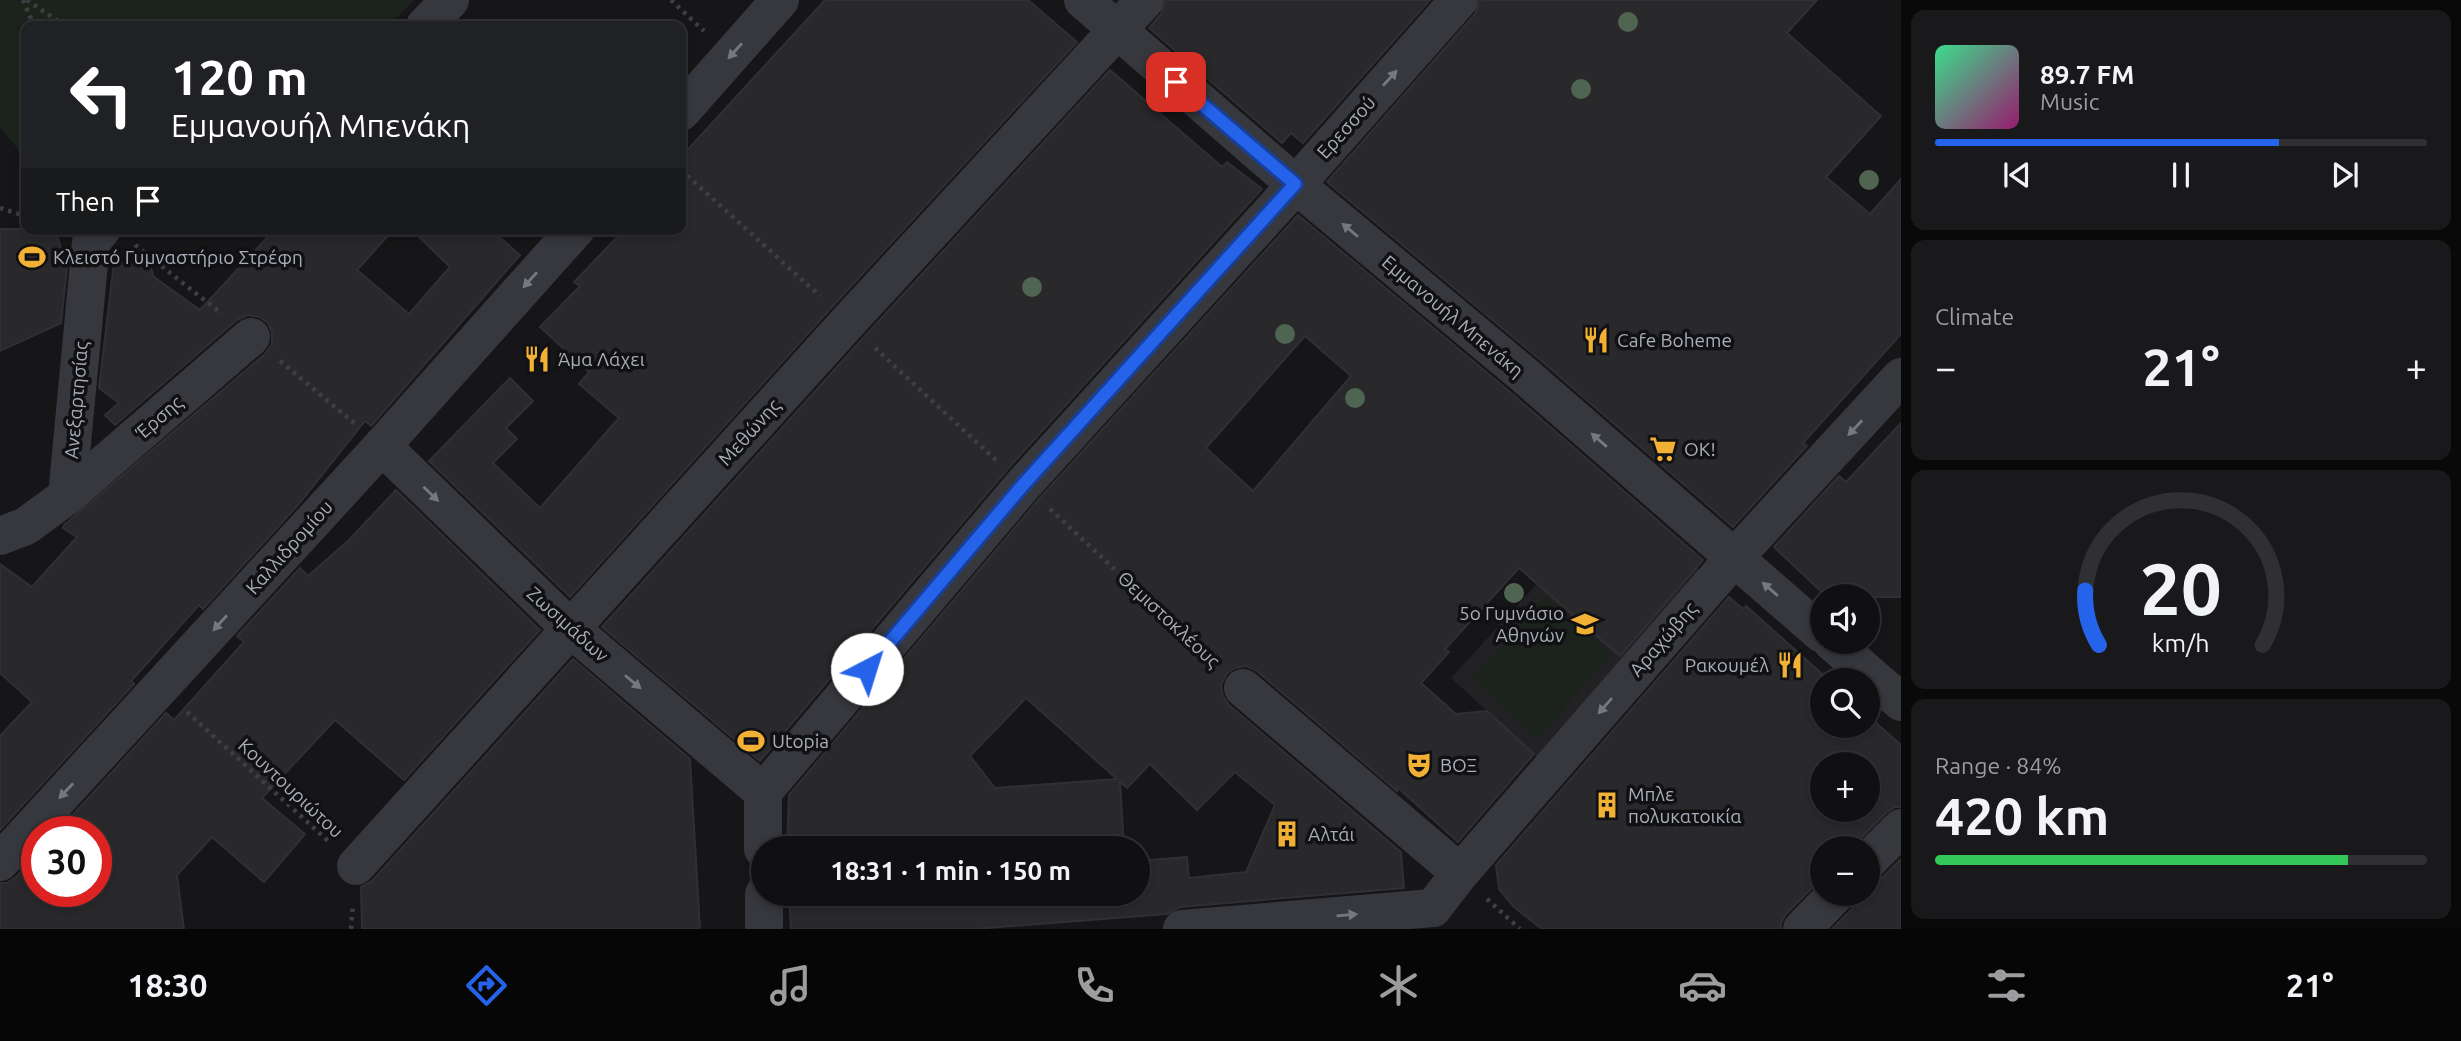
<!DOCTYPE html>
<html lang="en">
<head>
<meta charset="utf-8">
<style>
  body { margin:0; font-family:Ubuntu,sans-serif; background:#19191b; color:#f1f3f6; height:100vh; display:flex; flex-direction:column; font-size:26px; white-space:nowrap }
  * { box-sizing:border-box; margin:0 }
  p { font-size:23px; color:#9c9d9f }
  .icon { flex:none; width:38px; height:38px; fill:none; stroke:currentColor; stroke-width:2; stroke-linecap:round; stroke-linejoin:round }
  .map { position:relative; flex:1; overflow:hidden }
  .panel { display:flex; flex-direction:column; gap:10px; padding:10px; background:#09090a; width:560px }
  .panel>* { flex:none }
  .top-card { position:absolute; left:21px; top:21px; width:665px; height:214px; border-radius:14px; box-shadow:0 4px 10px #0003,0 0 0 2px #303032; background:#202124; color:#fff; overflow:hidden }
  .tools { position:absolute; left:1810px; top:584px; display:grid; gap:14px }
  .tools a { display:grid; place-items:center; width:70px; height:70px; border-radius:50%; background:#101012; box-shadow:0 4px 10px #0003,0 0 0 2px #303032; font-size:35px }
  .speed { position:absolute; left:21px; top:816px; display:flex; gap:14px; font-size:35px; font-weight:700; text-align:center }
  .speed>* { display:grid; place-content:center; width:91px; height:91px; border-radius:50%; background:#101012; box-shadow:0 4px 10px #0003,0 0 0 2px #303032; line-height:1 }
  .speed .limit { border:10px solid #d22; background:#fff; color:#111 }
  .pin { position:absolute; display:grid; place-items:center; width:60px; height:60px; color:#fff; margin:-30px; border-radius:14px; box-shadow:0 4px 10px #0006 }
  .me { position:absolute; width:77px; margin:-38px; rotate:40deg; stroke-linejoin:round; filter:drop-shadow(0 0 5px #0008) }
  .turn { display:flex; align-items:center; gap:24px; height:147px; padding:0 35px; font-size:32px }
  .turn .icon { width:91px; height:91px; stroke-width:2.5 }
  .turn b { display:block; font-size:49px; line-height:60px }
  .then { display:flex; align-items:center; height:66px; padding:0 35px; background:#0003; gap:14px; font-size:26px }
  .big { font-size:52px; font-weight:700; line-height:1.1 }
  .panel .tile { flex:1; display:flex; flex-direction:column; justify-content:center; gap:10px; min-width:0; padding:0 24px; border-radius:14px; background:#19191b }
  .panel .dial { align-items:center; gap:0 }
  .dial svg { height:182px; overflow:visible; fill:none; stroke:#303032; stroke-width:7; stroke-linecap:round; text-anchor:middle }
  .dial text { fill:#f1f3f6; stroke:none }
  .song { display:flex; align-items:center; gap:21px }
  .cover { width:84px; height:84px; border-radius:10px; background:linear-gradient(135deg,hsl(150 70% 55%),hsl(320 70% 35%)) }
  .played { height:7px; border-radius:4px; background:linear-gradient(90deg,#2563eb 70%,#303032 70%) }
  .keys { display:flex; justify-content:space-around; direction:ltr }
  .heat { display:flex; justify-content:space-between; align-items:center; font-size:38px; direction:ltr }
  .charge { height:10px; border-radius:5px; background:linear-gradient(90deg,#34c759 84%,#303032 0) }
  .trip { position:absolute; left:751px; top:836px; width:399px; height:70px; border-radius:35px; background:#101012; box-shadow:0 4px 10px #0003,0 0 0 2px #303032; font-weight:700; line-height:70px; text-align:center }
  .menu { display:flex; height:112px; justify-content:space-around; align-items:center; background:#060607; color:#9c9d9f }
  .menu .icon { width:49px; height:49px }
  .menu .active { color:#2563eb }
  .menu b { font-size:32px; color:#f1f3f6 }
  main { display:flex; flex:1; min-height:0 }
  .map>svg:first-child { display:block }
  .built { fill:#222225 }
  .green { fill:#1c231d }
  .building { fill:#29292c; stroke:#303034; stroke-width:2; fill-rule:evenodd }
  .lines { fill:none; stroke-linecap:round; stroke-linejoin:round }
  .path { stroke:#3d3f44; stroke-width:4.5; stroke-dasharray:3.5 5; stroke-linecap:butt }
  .minor { stroke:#37383d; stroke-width:38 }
  .tree { fill:#506452 }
  .oneway { fill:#757881 }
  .route-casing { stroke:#184099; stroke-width:18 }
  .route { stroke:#2563eb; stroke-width:12 }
  .labels { text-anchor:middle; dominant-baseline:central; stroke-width:7; stroke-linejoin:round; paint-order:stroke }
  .street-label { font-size:19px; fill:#a8adb8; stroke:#111113 }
  .poi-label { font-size:19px; fill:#a8adb8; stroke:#111113; text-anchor:start }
</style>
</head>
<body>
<main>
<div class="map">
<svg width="1901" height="929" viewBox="0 0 1901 929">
  <rect width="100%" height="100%" fill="#161618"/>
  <path class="built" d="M1638,512L1711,580L1544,763L1451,678L1537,584Z"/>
  <g class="green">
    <path d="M0,0H414L388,26H26V159L0,127Z"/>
    <path d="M1546,596L1612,654L1538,738L1472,679Z"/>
  </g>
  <g class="building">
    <path d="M825,0H1028L1077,42L832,307L570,597L429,461L510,378L533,401L506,428L517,439L493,463L540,508L619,418L579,384L589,372L540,327L580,286L574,282L625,229H681V157Z"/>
    <path d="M1166,0H1430L1303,143L1291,133L1282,143L1149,28L1161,14Z"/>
    <path d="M1480,0H1817L1787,33L1881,116L1826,177L1870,214L1901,179V334L1803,443L1807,446L1733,527L1537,357L1327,182L1475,14Z"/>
    <path d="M1110,70L1222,167L1227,162L1262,189L1007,470L760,761L602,627L864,337Z"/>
    <path d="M1298,215L1509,391L1703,560L1620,656L1519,568L1445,649L1449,652L1421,683L1456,714L1487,711L1534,754L1458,842L1397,787V791L1257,671L1246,666L1235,668L1227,673L1221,685L1223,696L1229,705L1401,852L1404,888L1180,907L1167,914L974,929H791L789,894H1138V861L1187,857L1189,878L1246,872L1275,805L1235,772L1197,810L1150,764L1127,788L1120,782L1124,849H787L789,795L1039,499ZM1305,336L1351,376L1253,491L1206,448ZM1026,698L1117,779L995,788L970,756Z"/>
    <path d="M0,229H55L67,267L61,323L0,351Z"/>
    <path d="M275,229H394L357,270L409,314L450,267L411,229H490L520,255L371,426L365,421L298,505L203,609L199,605L131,681L134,684L0,830V736L32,702L0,673V564L32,587L77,537L63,528L64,525L265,354L272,344V332L268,323L259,317L248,315L237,320L115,425L105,415L119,403L99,388L114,262L150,266L154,277L200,310Z"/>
    <path d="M1901,423V597H1827L1774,547L1839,476L1846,482Z"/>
    <path d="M396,490L540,630L404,780L335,720L262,798L305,834L264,882L212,837L177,875L184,929H0V883H7L16,877L37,854V891H96V831H58L166,713L174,720L244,642L237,636L300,568L308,576L349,540Z"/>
    <path d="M1729,597L1743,609L1746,606L1830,681H1822V726H1867V715L1901,745V807H1895L1886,813L1850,849H1822V878L1786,914L1781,923V929H1542L1514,907L1499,889L1496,865ZM1822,765H1867V810H1822Z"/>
    <path d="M573,659L690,759L700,929H362L361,887L372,881Z"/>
    <path d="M1901,859V929H1832L1852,909L1857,894H1867V883H1873L1882,878Z"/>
  </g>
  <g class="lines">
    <g class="path">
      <path d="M23,0L34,26"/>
      <path d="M27,0L65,26"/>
      <path d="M671,0L704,31"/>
      <path d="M681,170L820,296"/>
      <path d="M0,208L26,216"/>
      <path d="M135,245L222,314"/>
      <path d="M875,348L997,461"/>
      <path d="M280,361L354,423"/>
      <path d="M1050,509L1215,663"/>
      <path d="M187,712L328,841"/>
      <path d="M1487,899L1520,929"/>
      <path d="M351,929L353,904"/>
    </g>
    <g class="minor">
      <path d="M1083,0L1295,184L1523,374L1822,634"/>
      <path d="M425,26L450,0"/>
      <path d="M681,112L780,0"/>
      <path d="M382,446L571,629L763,792"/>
      <path d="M67,496L91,242L102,229"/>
      <path d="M0,536L26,526L67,496L251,337"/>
      <path d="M1832,642L1901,702"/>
      <path d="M1243,688L1460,873"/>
      <path d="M763,792L1023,485L1284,198L1459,0"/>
      <path d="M763,792V849"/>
      <path d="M0,862L382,446L576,229"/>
      <path d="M1867,862L1901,828"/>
      <path d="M356,866L848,322L1145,0"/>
      <path d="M764,894V929"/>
      <path d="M1433,908L1460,873L1734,558L1901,377"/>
      <path d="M1182,929L1433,908"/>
      <path d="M1802,929L1836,894"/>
    </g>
  </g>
  <g class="tree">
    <circle cx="1628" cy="22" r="10"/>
    <circle cx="1581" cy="89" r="10"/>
    <circle cx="1869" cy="180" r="10"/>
    <circle cx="1032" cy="287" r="10"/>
    <circle cx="1285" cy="334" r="10"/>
    <circle cx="1355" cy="398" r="10"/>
    <circle cx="1514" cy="593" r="10"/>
  </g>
  <defs><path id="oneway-solid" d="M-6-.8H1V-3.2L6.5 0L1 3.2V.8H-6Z" transform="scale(1.75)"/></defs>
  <g class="oneway">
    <use href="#oneway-solid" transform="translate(735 51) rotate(132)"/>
    <use href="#oneway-solid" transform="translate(1390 78) rotate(-48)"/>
    <use href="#oneway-solid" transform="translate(1350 230) rotate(-140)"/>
    <use href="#oneway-solid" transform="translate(530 280) rotate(132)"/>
    <use href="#oneway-solid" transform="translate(1855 428) rotate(133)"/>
    <use href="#oneway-solid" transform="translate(1599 440) rotate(-139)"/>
    <use href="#oneway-solid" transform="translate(431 494) rotate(44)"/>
    <use href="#oneway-solid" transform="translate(1770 589) rotate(-139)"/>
    <use href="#oneway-solid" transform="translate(220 623) rotate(132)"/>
    <use href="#oneway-solid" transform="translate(633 682) rotate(40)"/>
    <use href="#oneway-solid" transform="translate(1605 706) rotate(131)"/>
    <use href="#oneway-solid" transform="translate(66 791) rotate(133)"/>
    <use href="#oneway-solid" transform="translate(1347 915) rotate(-5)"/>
  </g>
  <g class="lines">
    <g class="route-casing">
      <path id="route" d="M867,669L1023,485L1295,184L1176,82"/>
    </g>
    <use href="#route" class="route"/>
  </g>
  <defs>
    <g id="stadium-bare" transform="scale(2.1)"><path d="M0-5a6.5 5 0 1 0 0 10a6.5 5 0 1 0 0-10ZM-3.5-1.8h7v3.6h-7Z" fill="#f2b134" stroke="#111113" stroke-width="2.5" paint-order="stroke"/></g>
    <g id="restaurant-bare" transform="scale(2.1)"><path d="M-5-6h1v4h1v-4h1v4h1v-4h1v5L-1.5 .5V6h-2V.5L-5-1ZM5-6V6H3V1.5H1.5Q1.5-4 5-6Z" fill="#f2b134" stroke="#111113" stroke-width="2.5" paint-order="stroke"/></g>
    <g id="supermarket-bare" transform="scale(2.1)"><path d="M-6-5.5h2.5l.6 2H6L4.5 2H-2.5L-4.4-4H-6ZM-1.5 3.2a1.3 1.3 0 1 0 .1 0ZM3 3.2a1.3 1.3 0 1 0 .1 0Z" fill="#f2b134" stroke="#111113" stroke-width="2.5" paint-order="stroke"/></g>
    <g id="school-bare" transform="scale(2.1)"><path d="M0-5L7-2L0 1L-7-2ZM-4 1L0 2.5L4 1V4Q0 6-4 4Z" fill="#f2b134" stroke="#111113" stroke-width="2.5" paint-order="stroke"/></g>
    <g id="theatre-bare" transform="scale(2.1)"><path d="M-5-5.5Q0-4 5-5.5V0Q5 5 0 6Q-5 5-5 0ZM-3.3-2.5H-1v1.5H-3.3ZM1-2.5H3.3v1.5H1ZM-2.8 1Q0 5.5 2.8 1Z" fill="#f2b134" stroke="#111113" stroke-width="2.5" paint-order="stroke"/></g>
    <g id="building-bare" transform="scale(2.1)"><path d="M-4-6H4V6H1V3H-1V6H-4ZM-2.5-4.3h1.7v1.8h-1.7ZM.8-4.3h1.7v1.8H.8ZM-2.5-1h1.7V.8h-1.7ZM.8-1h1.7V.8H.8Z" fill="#f2b134" stroke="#111113" stroke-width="2.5" paint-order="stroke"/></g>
  </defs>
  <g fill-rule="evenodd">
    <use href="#stadium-bare" x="32" y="257"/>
    <use href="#restaurant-bare" x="1596" y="340"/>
    <use href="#restaurant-bare" x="537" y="359"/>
    <use href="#supermarket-bare" x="1663" y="449"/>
    <use href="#school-bare" x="1585" y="624"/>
    <use href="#restaurant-bare" x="1790" y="665"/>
    <use href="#stadium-bare" x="751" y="741"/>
    <use href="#theatre-bare" x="1419" y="765"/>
    <use href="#building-bare" x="1607" y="805"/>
    <use href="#building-bare" x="1287" y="834"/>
  </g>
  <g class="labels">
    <g class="street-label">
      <text transform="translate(1346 127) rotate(-48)">Ερεσσού</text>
      <text transform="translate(1453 316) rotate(40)">Εμμανουήλ Μπενάκη</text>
      <text transform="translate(76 400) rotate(-85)">Ανεξαρτησίας</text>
      <text transform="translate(159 417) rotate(-41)">Έρσης</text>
      <text transform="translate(749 432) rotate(-48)">Μεθώνης</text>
      <text transform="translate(289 547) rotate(-48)">Καλλιδρομίου</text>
      <text transform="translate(1169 619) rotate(43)">Θεμιστοκλέους</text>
      <text transform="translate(568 624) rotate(42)">Ζωσιμάδων</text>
      <text transform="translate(1663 639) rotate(-49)">Αραχώβης</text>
      <text transform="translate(291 788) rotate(43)">Κουντουριώτου</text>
    </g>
    <g class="poi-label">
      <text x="53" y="257">Κλειστό Γυμναστήριο Στρέφη</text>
      <text x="1617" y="340">Cafe Boheme</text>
      <text x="558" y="359">Άμα Λάχει</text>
      <text x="1684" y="449">ΟΚ!</text>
      <text x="1564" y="613" text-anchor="end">5ο Γυμνάσιο<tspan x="1564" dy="22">Αθηνών</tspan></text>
      <text x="1769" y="665" text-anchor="end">Ρακουμέλ</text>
      <text x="772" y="741">Utopia</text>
      <text x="1440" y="765">ΒΟΞ</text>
      <text x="1628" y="794">Μπλε<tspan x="1628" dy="22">πολυκατοικία</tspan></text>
      <text x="1308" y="834">Αλτάι</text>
    </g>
  </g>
</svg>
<div class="tools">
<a><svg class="icon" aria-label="sound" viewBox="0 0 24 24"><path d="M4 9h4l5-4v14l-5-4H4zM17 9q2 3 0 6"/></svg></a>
<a><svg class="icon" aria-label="search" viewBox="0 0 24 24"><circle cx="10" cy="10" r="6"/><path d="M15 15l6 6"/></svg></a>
<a>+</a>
<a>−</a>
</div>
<div class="speed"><div class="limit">30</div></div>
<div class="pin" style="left:1176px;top:82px;background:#d93025"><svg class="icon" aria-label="arrive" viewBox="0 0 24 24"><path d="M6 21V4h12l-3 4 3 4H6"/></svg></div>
<svg class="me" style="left:867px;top:669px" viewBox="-20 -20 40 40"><circle r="19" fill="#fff"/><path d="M0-13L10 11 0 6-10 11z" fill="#2563eb"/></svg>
<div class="trip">18:31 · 1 min · 150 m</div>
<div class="top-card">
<div class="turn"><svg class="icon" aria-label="left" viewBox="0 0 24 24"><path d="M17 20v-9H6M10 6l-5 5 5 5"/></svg><div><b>120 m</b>Εμμανουήλ Μπενάκη</div></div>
<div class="then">Then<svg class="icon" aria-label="arrive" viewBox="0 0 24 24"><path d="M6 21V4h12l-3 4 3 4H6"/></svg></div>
</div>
</div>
<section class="panel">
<div class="tile">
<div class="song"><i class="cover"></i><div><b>89.7 FM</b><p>Music</p></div></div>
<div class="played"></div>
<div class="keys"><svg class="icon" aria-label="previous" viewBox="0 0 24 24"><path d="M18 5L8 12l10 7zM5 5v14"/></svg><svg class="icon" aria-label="pause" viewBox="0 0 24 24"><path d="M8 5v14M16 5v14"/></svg><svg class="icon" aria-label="next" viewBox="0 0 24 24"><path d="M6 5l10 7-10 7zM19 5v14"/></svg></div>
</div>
<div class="tile"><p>Climate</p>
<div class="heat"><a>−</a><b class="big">21°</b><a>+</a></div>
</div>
<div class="tile dial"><svg viewBox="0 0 100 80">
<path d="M14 69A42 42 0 1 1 86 69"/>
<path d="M14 69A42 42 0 0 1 8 45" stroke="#2563eb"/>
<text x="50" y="56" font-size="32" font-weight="700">20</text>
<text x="50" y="72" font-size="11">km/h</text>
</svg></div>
<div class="tile"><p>Range · 84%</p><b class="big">420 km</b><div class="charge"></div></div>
</section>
</main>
<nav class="menu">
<b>18:30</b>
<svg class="icon active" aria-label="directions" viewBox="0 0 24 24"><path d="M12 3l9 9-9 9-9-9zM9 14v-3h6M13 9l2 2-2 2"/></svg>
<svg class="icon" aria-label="music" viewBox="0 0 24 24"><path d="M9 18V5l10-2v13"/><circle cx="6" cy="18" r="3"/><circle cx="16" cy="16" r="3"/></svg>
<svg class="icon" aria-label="phone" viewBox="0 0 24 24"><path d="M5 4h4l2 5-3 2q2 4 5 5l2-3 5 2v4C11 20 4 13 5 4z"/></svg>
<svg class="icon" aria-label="climate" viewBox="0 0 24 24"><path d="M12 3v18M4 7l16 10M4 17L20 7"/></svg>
<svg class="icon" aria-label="car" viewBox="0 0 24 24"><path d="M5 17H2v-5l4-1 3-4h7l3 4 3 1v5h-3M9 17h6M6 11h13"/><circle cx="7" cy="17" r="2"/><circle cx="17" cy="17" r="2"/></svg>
<svg class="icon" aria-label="filters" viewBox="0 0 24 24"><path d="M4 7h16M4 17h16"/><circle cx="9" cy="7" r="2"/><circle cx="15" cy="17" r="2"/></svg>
<b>21°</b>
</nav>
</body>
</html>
